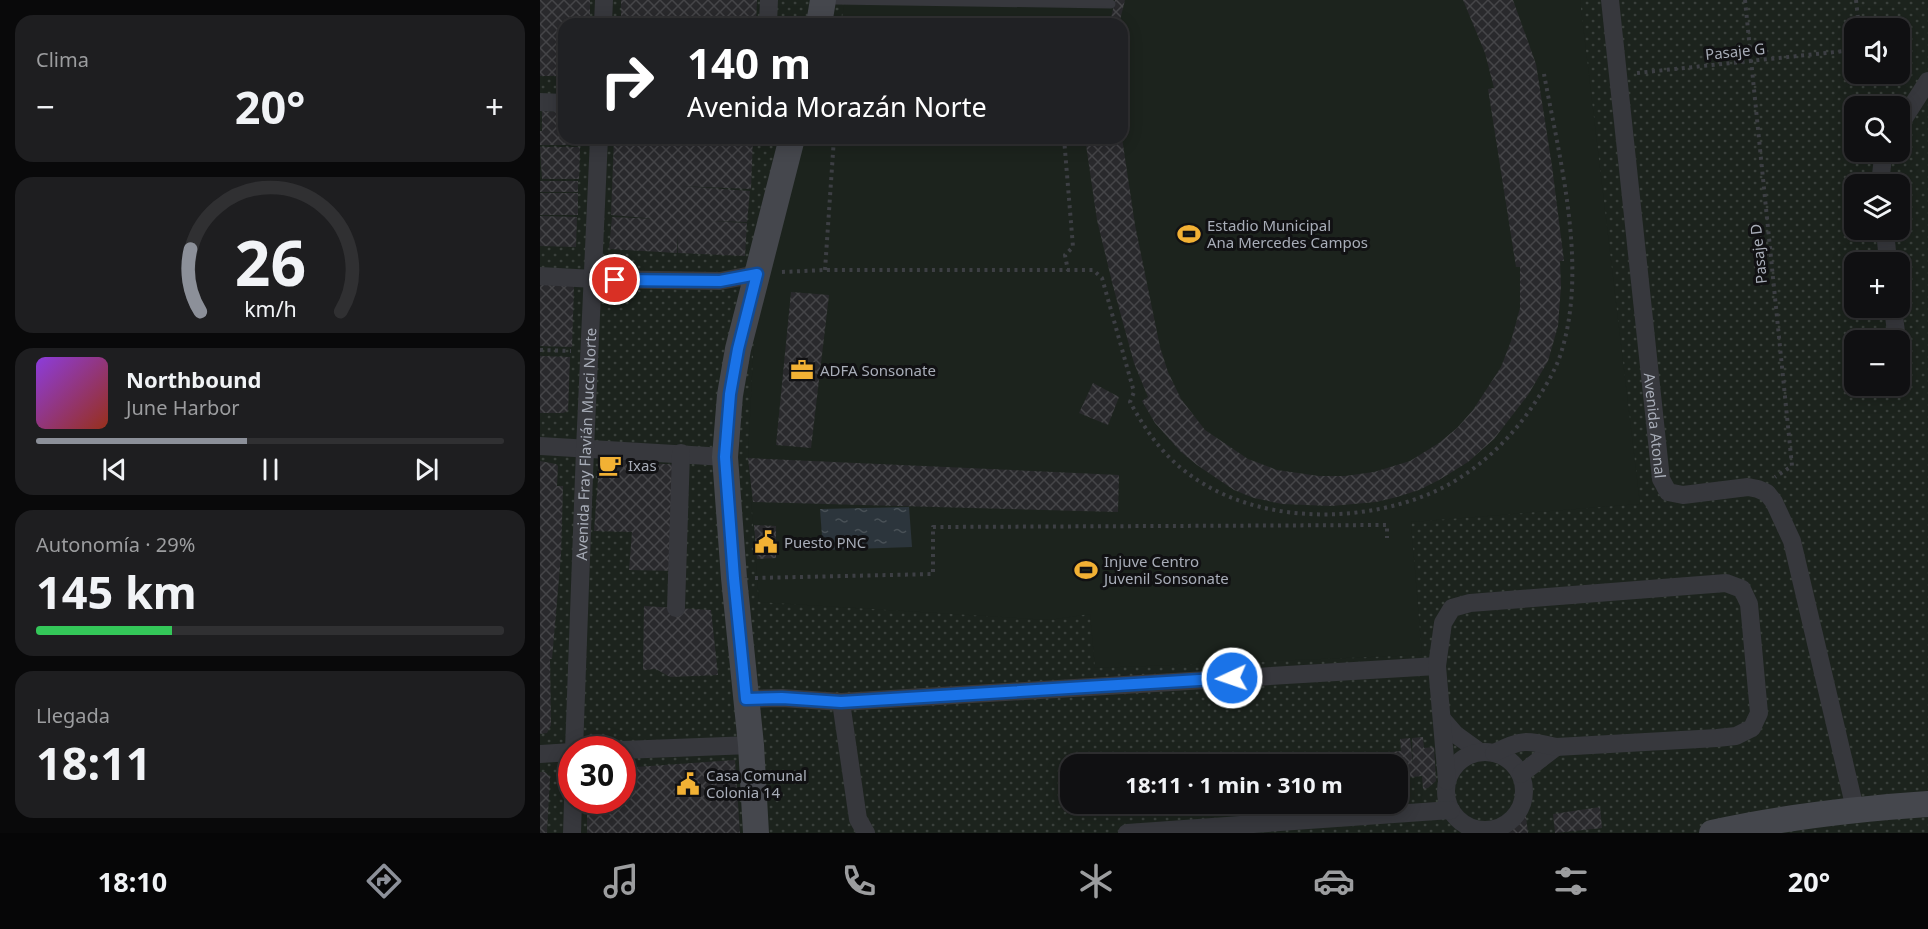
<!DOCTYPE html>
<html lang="es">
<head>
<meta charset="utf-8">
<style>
  body { margin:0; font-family:"Noto Sans",sans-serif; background:#1e1e20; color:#f1f3f6; height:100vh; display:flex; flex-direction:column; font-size:22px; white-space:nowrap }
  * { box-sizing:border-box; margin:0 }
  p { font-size:20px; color:#9c9d9f }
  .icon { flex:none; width:33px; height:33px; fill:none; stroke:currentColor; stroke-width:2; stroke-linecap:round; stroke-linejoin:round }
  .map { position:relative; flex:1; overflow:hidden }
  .sheet { display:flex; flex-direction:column; gap:15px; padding:15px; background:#09090a; width:540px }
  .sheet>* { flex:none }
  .banner { position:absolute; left:18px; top:18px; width:570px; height:126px; border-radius:18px; box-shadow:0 3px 15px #0003,0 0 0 2px #303032; background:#202124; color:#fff; overflow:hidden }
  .controls { position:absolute; left:1304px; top:18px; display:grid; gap:12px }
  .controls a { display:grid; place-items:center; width:66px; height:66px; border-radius:12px; background:#101012; box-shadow:0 3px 15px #0003,0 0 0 2px #303032; font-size:30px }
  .speed { position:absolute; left:18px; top:736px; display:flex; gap:12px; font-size:30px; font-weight:700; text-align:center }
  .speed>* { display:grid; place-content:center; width:78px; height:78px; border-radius:50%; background:#101012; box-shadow:0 3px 15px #0003,0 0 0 2px #303032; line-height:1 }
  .speed .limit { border:9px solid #d22; background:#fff; color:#111 }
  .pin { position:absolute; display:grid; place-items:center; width:51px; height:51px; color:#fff; margin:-26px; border:3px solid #fff; border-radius:50%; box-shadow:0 2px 6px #0007 }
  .me { position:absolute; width:66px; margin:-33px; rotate:267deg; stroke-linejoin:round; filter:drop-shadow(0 0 4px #0008) }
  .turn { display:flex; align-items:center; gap:21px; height:126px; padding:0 30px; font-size:27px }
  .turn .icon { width:78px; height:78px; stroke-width:2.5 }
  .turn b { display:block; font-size:42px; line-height:51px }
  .big { font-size:45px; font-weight:700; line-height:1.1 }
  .sheet .widget { flex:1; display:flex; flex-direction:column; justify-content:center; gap:9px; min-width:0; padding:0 21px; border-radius:18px; background:#1e1e20 }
  .sheet .dial { align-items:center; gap:0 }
  .dial svg { height:156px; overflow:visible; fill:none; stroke:#303032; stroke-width:7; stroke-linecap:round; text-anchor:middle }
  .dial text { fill:#f1f3f6; stroke:none }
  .song { display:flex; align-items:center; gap:18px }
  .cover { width:72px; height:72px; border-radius:9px; background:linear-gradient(135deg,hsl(270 70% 55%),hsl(10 70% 35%)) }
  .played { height:6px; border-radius:3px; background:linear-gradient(90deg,#8c9099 45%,#303032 45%) }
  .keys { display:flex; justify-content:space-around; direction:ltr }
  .heat { display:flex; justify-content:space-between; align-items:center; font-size:33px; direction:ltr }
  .charge { height:9px; border-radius:4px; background:linear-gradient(90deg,#34c759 29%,#303032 0) }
  .trip { position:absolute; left:520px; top:754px; width:348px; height:60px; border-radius:18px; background:#101012; box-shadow:0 3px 15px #0003,0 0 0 2px #303032; font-weight:700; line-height:60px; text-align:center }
  .tabs { display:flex; height:96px; justify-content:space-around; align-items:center; background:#060607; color:#9c9d9f }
  .tabs .icon { width:42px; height:42px }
  .tabs .active { color:#8c9099 }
  .tabs b { font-size:27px; color:#f1f3f6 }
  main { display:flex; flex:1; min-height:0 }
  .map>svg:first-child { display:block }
  .park { fill:url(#park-dots); fill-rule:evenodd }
  .pitch { fill:#1c231d }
  .water { fill:url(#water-ripples) }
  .building { fill:url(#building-cross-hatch) }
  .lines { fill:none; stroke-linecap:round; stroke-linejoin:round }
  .path { stroke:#3d3f44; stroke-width:4; stroke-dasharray:3 4.5; stroke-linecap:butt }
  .lane { stroke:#37383d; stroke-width:9 }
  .street { stroke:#37383d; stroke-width:18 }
  .secondary { stroke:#45474d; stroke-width:26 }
  .route-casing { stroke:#114b97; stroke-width:15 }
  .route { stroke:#1a73e8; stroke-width:10 }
  .labels { text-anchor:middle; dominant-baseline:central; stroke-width:6; stroke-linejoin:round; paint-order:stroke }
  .street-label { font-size:15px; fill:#a8adb8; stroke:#111113 }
  .poi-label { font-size:15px; fill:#a8adb8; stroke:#111113; text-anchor:start }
</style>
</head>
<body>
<main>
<section class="sheet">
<div class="widget"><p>Clima</p>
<div class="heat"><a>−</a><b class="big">20°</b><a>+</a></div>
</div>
<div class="widget dial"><svg viewBox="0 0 100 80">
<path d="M14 69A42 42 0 1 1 86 69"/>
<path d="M14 69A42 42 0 0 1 9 37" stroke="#8c9099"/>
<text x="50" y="56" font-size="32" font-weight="700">26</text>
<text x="50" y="72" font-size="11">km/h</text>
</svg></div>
<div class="widget">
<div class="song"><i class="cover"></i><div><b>Northbound</b><p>June Harbor</p></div></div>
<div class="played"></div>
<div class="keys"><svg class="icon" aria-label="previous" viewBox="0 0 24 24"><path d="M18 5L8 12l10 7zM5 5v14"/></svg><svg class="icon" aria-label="pause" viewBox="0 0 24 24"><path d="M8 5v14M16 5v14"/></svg><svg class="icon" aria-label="next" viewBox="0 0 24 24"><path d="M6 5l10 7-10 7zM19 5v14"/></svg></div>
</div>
<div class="widget"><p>Autonomía · 29%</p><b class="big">145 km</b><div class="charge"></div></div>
<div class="widget"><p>Llegada</p><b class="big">18:11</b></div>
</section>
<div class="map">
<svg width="1388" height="833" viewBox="0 0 1388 833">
  <defs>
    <pattern id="park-dots" width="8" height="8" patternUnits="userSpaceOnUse" patternTransform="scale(1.5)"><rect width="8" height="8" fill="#1c231d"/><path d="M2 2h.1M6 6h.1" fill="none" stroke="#3a403c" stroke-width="1.8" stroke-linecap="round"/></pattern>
    <pattern id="water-ripples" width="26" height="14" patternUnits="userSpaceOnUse" patternTransform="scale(1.5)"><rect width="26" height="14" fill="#2c353c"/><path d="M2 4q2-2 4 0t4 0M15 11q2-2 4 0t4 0" fill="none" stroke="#485056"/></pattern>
    <pattern id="building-cross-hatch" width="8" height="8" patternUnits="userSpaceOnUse" patternTransform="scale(1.5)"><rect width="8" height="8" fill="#29292c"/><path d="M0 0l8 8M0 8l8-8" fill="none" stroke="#454548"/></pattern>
  </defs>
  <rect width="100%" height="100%" fill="#161618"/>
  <path class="park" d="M0,0H1388V833H0ZM24,24H582V138H24ZM1314,28H1359V74H1314ZM1314,106H1359V152H1314ZM1314,184H1359V230H1314ZM1314,262H1359V308H1314ZM1314,340H1359V386H1314ZM32,750H82V801H32ZM531,765H858V804H531Z"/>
  <path class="pitch" d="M305,0H1040L1100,504L871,522L882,655L555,668L550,614L509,620L219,602L208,458L217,274L263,138H582V24H301Z"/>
  <path class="water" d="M369,507L372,547L283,550L280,509Z"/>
  <g class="building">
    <path d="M0,0H50V24H24V76H0Z"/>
    <path d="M81,0H217L216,24H81Z"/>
    <path d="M575,0H585L579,24H541L542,19L571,18Z"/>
    <path d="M923,0H973L996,64L1012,166L1024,261H1020L1021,286L1018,326L1008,361L988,395L954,439L928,462L899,480L879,490L857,497L836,502L791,506L742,504L714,498L694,490L657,465L640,451L615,423L602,401L608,397L594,363L573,286L557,220L545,138H582L595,225L620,347L628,372L641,399L665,430L708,459L737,470L779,476H805L834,472L870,461L899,443L917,428L933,410L961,367L971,341L980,308V267H976L948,89L954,88L945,53Z"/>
    <path d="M2,111L24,112V138H39V145H0V131H2Z"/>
    <path d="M74,138H213L211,189L141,186L210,191L207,222L171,221L207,223L205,256L138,253V234L137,253L69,249L72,217L117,219L71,215Z"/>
    <path d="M0,147H40L39,179H2Z"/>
    <rect x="0" y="181" width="38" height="11"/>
    <rect x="0" y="193" width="38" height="22"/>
    <path d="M0,216L37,217L36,247L0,246Z"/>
    <path d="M0,278L34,286L32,347L0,346Z"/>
    <path d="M251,292L289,295L271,448L236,445Z"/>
    <path d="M0,356L30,357L28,411L23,413H0Z"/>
    <path d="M553,383L579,397L568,425L539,413Z"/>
    <path d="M60,454L105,456L104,463L142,465L138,571L89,570L92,532L54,531Z"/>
    <path d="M208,458L579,475L578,512L213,502Z"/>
    <path d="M0,461L16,464L18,466L17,486H23L21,555L12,659H10L11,725L7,733L0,734Z"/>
    <path d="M214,525L236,526V558L217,559Z"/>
    <path d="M104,606L171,610L178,675L130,677L116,669L103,670Z"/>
    <path d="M883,737L884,748L894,747L896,781L888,788L883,789L882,776L864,778L865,790L858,791V765H852L851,752L861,751L860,739L870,738L873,764L872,738Z"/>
    <path d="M195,760L200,833H47V801H82V768Z"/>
    <path d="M0,772H5L10,777L7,833H0Z"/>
    <path d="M1060,807L1062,828L1015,833L1013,814Z"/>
    <path d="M986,816L988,833H969L968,830Z"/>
  </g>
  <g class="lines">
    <g class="path">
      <path d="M1205,0L1252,466L1235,477"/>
      <path d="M1316,0L1319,28"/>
      <path d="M1097,73L1314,50"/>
      <path d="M524,138L533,247L525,255L528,271"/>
      <path d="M285,270L294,138"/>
      <path d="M242,272L285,270H553L562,278L594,392L590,402C605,429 621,453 646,472C712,523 814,525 889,494C932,476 969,442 994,404C1004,389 1014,373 1020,356C1049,270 1020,161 1004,74"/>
      <path d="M0,350L31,351"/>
      <path d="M215,578L393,574V527L847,525V538"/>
    </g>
    <path class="lane" d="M295,0L571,4"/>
    <g class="street">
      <path id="s1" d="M1070,0L1121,479L1128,492L1143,495L1208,487L1218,489L1227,493L1234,502L1252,541L1315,809"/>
      <path d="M63,24L64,0"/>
      <path d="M228,24L229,0"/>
      <path d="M0,102L24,103"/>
      <path d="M1359,126L1388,81"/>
      <path d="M1340,184L1343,157L1346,152"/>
      <path d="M1345,230L1348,262"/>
      <path d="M0,276L54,279L180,281L217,274"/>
      <path d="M1353,308L1357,340"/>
      <path d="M1359,361L1361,378"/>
      <path d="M0,446L185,457"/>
      <path d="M136,608L141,453"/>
      <path d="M206,699L242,698L301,702L897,666"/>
      <path d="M301,702L318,819L326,833"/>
      <path d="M902,719L915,734L940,752"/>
      <path id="s2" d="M34,750L45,449L59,138"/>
      <path d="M82,750L211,745"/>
      <circle cx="945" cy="791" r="39"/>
      <path d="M0,754L32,752"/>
      <path d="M981,774L1016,747"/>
      <path d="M907,781L897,666L903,623L912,608L930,603L1186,583L1202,589L1209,604L1219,713L1212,728L1196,736L1177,738L1016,747C987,740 981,739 954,753"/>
      <path d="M32,833L33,801"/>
      <path d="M587,833L911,810"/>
    </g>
    <g class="secondary">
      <path d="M279,24L283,0"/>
      <path d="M216,833L211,745L194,578L185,457L190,395L198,349L252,138"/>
      <path d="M1172,833C1243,817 1315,809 1388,804"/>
    </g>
  </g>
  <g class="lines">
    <g class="route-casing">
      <path id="route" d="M75,280L180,281L217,274L198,349L190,394L185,457L194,578L206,699L242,698L301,702L692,678"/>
    </g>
    <use href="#route" class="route"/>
  </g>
  <defs>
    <g id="stadium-bare" transform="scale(1.8)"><path d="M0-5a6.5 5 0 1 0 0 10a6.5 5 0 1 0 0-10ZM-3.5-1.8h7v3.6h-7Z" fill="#f2b134" stroke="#111113" stroke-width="2.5" paint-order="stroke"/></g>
    <g id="office-bare" transform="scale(1.8)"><path d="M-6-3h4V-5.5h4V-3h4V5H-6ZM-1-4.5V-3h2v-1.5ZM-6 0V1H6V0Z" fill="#f2b134" stroke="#111113" stroke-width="2.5" paint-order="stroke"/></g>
    <g id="cafe-bare" transform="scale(1.8)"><path d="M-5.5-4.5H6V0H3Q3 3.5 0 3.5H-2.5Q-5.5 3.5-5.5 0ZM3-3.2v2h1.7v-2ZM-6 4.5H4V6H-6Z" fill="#f2b134" stroke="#111113" stroke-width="2.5" paint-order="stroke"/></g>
    <g id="civic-bare" transform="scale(1.8)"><path d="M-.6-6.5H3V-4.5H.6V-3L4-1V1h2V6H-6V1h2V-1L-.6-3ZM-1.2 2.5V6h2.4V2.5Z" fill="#f2b134" stroke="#111113" stroke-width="2.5" paint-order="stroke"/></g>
  </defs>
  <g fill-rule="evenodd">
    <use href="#stadium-bare" x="649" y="234"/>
    <use href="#office-bare" x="262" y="370"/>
    <use href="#cafe-bare" x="70" y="465"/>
    <use href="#civic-bare" x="226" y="542"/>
    <use href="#stadium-bare" x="546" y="570"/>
    <use href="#civic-bare" x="148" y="784"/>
  </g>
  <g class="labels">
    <g class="street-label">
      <text transform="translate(1195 51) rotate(-6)">Pasaje G</text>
      <text transform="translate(1218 254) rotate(-96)">Pasaje D</text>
      <text stroke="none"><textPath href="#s1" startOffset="428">Avenida Atonal</textPath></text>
      <text stroke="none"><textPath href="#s2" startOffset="306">Avenida Fray Flavián Mucci Norte</textPath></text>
    </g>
    <g class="poi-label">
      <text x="667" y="225">Estadio Municipal<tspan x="667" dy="17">Ana Mercedes Campos</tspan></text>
      <text x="280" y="370">ADFA Sonsonate</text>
      <text x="88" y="465">Ixas</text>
      <text x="244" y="542">Puesto PNC</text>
      <text x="564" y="561">Injuve Centro<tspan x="564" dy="17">Juvenil Sonsonate</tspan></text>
      <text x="166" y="775">Casa Comunal<tspan x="166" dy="17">Colonia 14</tspan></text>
    </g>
  </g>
</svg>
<div class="controls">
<a><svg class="icon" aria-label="sound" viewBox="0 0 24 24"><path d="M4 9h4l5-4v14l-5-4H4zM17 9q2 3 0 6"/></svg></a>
<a><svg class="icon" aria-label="search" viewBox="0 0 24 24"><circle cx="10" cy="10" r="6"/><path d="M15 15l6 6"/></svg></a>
<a><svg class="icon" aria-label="layers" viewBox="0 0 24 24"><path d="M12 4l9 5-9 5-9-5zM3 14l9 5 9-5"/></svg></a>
<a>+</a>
<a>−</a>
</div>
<div class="speed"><div class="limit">30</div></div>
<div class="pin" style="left:75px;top:280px;background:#d93025"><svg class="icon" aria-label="arrive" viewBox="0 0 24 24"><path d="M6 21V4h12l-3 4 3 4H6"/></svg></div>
<svg class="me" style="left:692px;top:678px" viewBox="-20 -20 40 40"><circle r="17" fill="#1a73e8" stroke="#fff" stroke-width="3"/><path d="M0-11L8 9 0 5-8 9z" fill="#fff"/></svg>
<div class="trip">18:11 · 1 min · 310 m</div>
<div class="banner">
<div class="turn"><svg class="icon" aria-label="right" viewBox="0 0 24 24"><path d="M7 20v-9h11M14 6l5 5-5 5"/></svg><div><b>140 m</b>Avenida Morazán Norte</div></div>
</div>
</div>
</main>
<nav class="tabs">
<b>18:10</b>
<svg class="icon active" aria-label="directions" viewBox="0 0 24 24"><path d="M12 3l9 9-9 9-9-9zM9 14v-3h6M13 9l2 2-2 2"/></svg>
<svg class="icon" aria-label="music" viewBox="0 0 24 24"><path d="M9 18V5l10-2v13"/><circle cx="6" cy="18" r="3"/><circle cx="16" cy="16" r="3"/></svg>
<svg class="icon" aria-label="phone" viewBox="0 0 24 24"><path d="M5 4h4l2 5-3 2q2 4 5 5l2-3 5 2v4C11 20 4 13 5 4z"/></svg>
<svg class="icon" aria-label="climate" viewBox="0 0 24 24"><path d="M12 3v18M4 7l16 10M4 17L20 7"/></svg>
<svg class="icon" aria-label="car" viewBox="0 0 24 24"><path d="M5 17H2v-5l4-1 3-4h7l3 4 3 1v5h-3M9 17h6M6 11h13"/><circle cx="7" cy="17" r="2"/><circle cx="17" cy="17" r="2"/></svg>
<svg class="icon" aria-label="filters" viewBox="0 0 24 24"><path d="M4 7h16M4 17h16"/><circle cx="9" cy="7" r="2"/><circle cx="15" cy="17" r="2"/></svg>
<b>20°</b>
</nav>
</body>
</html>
